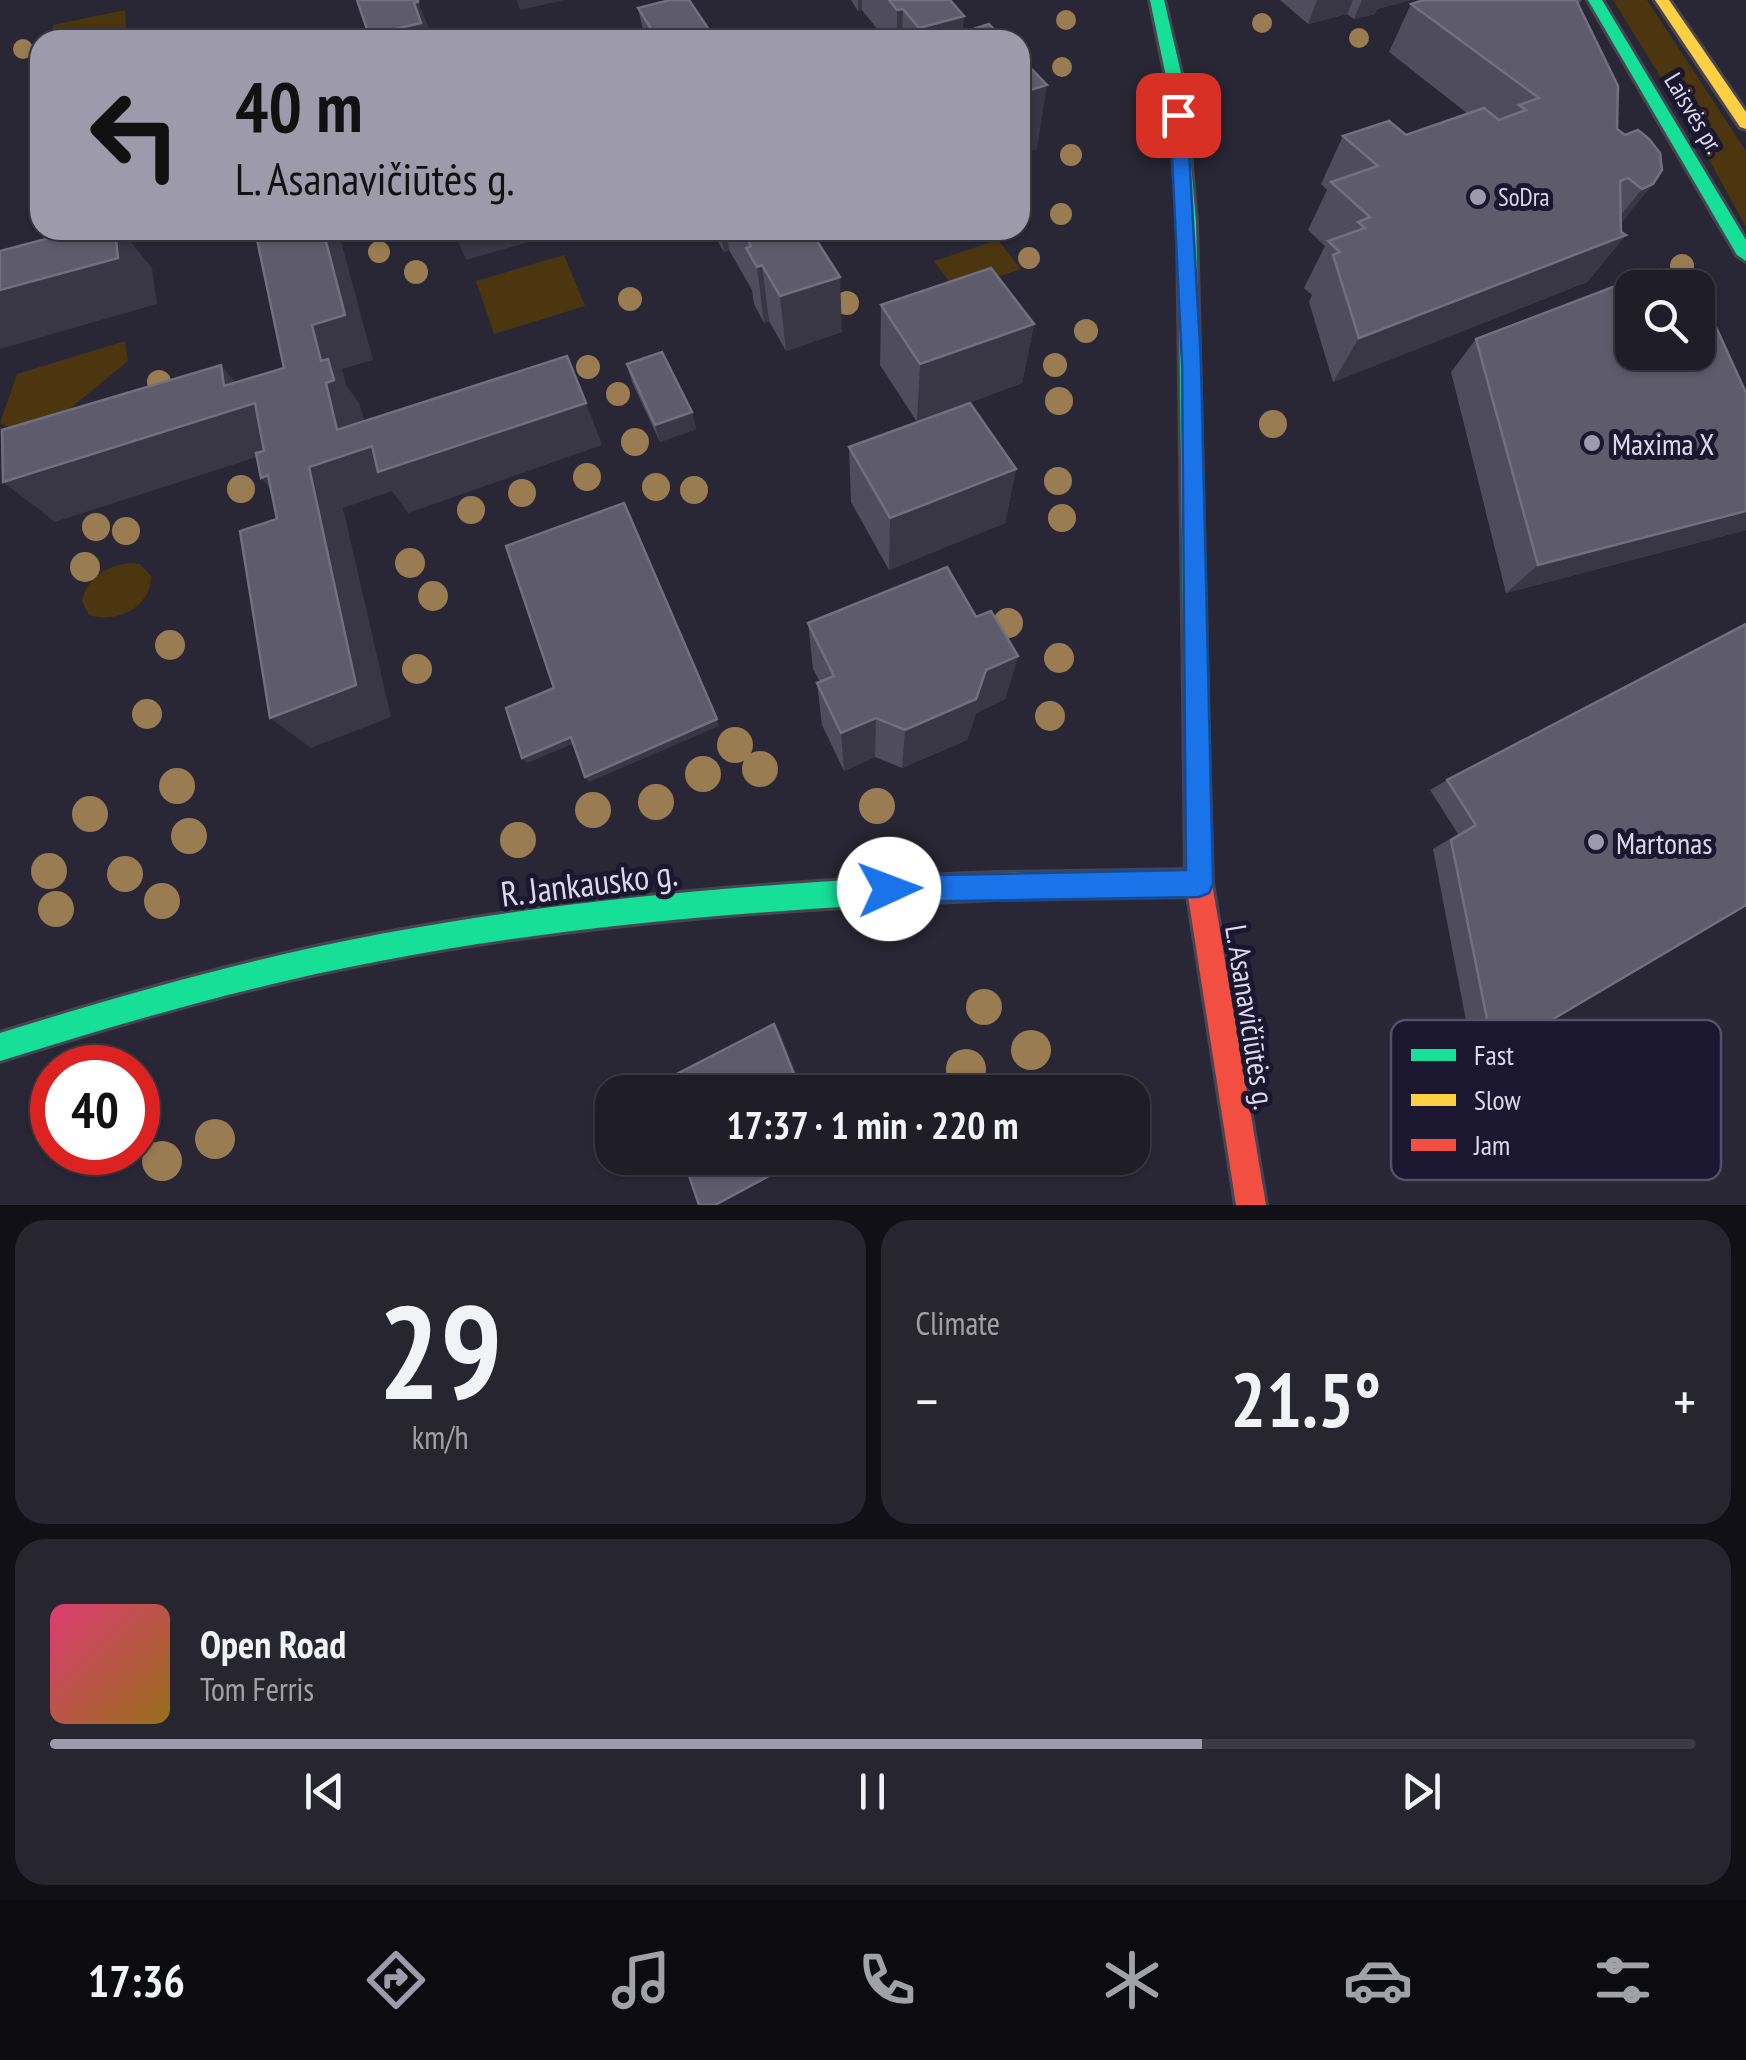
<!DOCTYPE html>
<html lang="en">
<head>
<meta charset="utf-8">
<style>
  body { margin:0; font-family:"PT Sans Narrow",sans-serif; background:#272630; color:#f1f3f6; height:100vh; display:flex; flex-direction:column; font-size:38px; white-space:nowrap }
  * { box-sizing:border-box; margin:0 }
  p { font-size:32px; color:#a1a2a8 }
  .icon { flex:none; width:55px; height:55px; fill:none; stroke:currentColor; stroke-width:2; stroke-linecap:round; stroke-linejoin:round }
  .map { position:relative; height:1205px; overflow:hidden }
  .sheet { display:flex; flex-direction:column; gap:15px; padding:15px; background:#111016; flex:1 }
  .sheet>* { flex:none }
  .top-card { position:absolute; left:30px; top:30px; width:1000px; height:210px; border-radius:30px; box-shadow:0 2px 8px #0004,0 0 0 2px #3c3b45; background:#9d9bab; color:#111; overflow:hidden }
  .buttons { position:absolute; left:1615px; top:270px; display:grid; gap:20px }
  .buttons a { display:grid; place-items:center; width:100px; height:100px; border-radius:20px; background:#1f1d28; box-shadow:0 2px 8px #0004,0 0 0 2px #3c3b45; font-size:50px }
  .speed { position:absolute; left:30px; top:1045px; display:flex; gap:20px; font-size:50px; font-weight:700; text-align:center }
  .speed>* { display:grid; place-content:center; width:130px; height:130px; border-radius:50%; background:#1f1d28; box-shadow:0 2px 8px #0004,0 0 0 2px #3c3b45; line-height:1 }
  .speed .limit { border:15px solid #d22; background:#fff; color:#111 }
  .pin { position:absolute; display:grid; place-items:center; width:85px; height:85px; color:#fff; margin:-42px; border-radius:20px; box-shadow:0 5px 15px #0006 }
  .me { position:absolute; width:110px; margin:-55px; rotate:88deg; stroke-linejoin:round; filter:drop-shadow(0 0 8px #0008) }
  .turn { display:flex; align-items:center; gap:35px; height:210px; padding:0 40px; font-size:45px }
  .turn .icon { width:130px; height:130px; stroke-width:2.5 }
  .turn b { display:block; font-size:70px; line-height:85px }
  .big { font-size:75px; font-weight:700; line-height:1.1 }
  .sheet .card { flex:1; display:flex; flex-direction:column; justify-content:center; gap:15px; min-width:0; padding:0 35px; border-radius:30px; background:#272630 }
  .sheet .dial { align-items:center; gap:0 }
  .dial b { font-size:130px; line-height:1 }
  .song { display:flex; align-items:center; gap:30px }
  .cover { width:120px; height:120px; border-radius:15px; background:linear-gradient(135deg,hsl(340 70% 55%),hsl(40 70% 35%)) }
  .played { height:10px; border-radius:5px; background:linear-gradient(90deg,#9d9bab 70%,#3c3b45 70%) }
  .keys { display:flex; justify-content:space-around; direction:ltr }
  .heat { display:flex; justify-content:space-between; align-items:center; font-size:55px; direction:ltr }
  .sheet .tiles { flex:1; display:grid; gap:15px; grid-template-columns:1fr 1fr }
  .card:last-child { grid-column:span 2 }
  .trip { position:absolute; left:595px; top:1075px; width:555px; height:100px; border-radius:30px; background:#1f1d28; box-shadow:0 2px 8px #0004,0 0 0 2px #3c3b45; font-weight:700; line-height:100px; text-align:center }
  .dock { display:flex; height:160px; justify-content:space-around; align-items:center; background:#0c0c10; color:#a1a2a8 }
  .dock .icon { width:70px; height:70px }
  .dock .active { color:#9d9bab }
  .dock b { font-size:45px; color:#f1f3f6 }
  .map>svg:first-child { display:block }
  .green { fill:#4b360f }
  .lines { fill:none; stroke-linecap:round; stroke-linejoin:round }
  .fast-casing { stroke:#474551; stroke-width:6 }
  .slow-casing { stroke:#474551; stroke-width:6 }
  .jam-casing { stroke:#474551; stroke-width:6 }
  .fast { fill:#16e098; fill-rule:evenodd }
  .slow { fill:#ffcf43; fill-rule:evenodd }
  .jam { fill:#f24e42; fill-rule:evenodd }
  .tree { fill:#9a7c53 }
  .wall { fill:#4e4c5d }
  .shaded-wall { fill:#393746 }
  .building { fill:#5d5b6c; stroke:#716f80; stroke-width:2.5; fill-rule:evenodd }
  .route { fill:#1a73e8; stroke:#114b97; stroke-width:2.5 }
  .poi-dot { fill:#9d9bab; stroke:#1b1731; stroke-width:4 }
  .labels { text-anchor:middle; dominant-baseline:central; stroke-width:10; stroke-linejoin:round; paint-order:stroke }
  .far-street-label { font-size:25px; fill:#dbd9eb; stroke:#1b1731 }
  .far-poi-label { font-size:25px; fill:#dbd9eb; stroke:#1b1731; text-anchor:start }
  .poi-label { font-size:30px; fill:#dbd9eb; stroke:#1b1731; text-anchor:start }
  .street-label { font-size:30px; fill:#dbd9eb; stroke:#1b1731 }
  .near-street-label { font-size:35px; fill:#dbd9eb; stroke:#1b1731 }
  .key { fill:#1b1731; stroke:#555169; stroke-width:2.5 }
  .key-label { font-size:28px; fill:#dbd9eb }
</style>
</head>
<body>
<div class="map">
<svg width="1746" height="1205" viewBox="0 0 1746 1205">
  <rect width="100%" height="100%" fill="#292735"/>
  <g class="green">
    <path d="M1613,0H1647L1746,151V227L1686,118Z"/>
    <path d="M125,10L127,40H52L53,25Z"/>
    <path d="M998,240L1021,269L956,291L934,261Z"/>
    <path d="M564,255L585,306L494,334L476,281Z"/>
    <path d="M125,341L128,361L34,438L0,423L17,374Z"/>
    <path d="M131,563L140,564L151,576C152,607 116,624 89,615L82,601C87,577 108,565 131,563Z"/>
  </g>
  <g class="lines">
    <g class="fast-casing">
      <g id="fast">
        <path d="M1150,0H1164L1184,86L1196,222L1209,777L1206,785L1197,789L1188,785L1185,777L1178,222L1168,86Z"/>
        <path d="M1588,0H1602L1746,240V261L1737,255Z"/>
        <path d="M996,873L1005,877L1009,886L1005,895L996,899C789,908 583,922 380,961C251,985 125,1022 0,1061V1033C125,994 251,958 380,934C583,896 789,881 996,873Z"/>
      </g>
    </g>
    <g class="slow-casing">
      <g id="slow">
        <path d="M1655,0H1669L1746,112V129L1740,127Z"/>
        <path d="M1199,870L1208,874L1212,883L1208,892L1199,896L996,899L987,895L983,886L987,877L996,873Z"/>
      </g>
    </g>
    <g class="jam-casing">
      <path id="jam" d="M1197,765L1206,769L1209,777L1212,883L1266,1205H1236L1186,883L1185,777L1188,769Z"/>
    </g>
    <use href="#fast" class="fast"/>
    <use href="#slow" class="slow"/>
    <use href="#jam" class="jam"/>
  </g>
  <g class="tree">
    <circle cx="1066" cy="20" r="10"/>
    <circle cx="1262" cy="23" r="10"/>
    <circle cx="1359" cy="38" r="10"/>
    <circle cx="23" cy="49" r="10"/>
    <circle cx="1062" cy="67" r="10"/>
    <circle cx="1071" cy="155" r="11"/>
    <circle cx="1061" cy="214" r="11"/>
    <circle cx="379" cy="252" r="11"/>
    <circle cx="1029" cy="258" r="11"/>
    <circle cx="1682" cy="266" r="12"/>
    <circle cx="416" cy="272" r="12"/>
    <circle cx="630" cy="299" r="12"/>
    <circle cx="847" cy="303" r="12"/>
    <circle cx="1086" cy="331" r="12"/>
    <circle cx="1055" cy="365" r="12"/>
    <circle cx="588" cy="367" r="12"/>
    <circle cx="159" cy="382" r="12"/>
    <circle cx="618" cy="394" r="12"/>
    <circle cx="1059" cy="401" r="14"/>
    <circle cx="1273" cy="424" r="14"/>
    <circle cx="635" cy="442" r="14"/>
    <circle cx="587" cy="477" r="14"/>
    <circle cx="1058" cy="481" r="14"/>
    <circle cx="656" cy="487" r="14"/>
    <circle cx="241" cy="489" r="14"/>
    <circle cx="694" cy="490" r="14"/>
    <circle cx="522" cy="493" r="14"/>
    <circle cx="471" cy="510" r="14"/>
    <circle cx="1062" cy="518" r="14"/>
    <circle cx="96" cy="527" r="14"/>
    <circle cx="126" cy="531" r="14"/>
    <circle cx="410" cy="563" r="15"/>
    <circle cx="85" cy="567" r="15"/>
    <circle cx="433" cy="596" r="15"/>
    <circle cx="1008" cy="623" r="15"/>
    <circle cx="170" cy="645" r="15"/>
    <circle cx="1059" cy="658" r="15"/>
    <circle cx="417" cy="669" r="15"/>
    <circle cx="147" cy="714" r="15"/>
    <circle cx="1050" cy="716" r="15"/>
    <circle cx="735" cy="745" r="18"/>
    <circle cx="760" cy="769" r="18"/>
    <circle cx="703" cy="774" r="18"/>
    <circle cx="177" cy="786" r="18"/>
    <circle cx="656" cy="802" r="18"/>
    <circle cx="877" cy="806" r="18"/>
    <circle cx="593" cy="810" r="18"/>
    <circle cx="90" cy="814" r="18"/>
    <circle cx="189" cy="836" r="18"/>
    <circle cx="518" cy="840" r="18"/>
    <circle cx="49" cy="871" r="18"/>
    <circle cx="125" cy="874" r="18"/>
    <circle cx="162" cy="901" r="18"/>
    <circle cx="56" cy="909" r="18"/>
    <circle cx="984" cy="1007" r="18"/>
    <circle cx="1031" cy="1050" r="20"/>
    <circle cx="966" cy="1069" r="20"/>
    <circle cx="215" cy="1139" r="20"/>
    <circle cx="162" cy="1161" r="20"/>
  </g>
  <g class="wall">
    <path d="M851,0H950L962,33L1004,40H886L862,10L858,11Z"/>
    <path d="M1280,0H1411L1377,9L1375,14L1354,19L1347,14L1308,24Z"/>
    <path d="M1424,0H1582L1578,5L1617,129L1662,170L1621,223V232L1626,235L1587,282L1333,382L1309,302L1312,295L1304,288L1325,246L1308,230L1327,190L1321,184L1343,136L1406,135L1468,114L1389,52L1411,4Z"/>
    <path d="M638,8L716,40H645Z"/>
    <path d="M714,230H810L842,332L786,351L769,321L764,323L754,304L752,290L729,250L724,252L714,235Z"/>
    <path d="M881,305L1034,324L1022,383L917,422L880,365Z"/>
    <path d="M1476,339L1746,393V530L1506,593L1451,372Z"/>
    <path d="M627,364L692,412L696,429L660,442L632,382Z"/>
    <path d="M849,447L1016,469L1005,523L889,570L851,502Z"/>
    <path d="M976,617L1018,656L1005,699L976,713L967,740L902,768L875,757L844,771L822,725L817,683L820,682L813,669L808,623Z"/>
    <path d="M1746,624L1494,1054L1473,1057L1433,849L1458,834L1430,790L1447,780Z"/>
  </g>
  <g class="shaded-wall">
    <path d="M412,0H417L434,40H371L369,35Z"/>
    <path d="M517,0H564L520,10Z"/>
    <path d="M858,0H862V10L858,11Z"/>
    <path d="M1317,0H1353L1347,14L1308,24Z"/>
    <path d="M1362,0H1411L1377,9L1375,14L1354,19Z"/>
    <path d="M903,9L902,40H897V10Z"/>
    <path d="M964,16L962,40H918L919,28Z"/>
    <path d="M1047,85L1037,149L1020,154V93Z"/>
    <path d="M1653,184L1615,231L1604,236L1642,189Z"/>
    <path d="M115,230H121L152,268L157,304L0,349V290Z"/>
    <path d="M323,230H338L373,360L342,369L346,385L359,403L372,446L586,403L602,445L408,513L392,491L343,508L391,717L311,748L270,718L309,467L337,430L312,325Z"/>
    <path d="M453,230H570L466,260Z"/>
    <path d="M720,230H726L729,250L724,252Z"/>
    <path d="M1626,235L1587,282L1333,382L1359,338Z"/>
    <path d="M762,265L769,321L764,323L757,267Z"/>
    <path d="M840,277L842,332L786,351L780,296Z"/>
    <path d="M1034,324L1022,383L917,422L920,364Z"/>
    <path d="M221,365L253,404L255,403L291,446L55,522L3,482L224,386Z"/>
    <path d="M692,412L696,429L660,442L655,425Z"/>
    <path d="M1016,469L1005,523L889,570L890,518Z"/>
    <path d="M268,475L297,518L261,478Z"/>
    <path d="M1746,511V530L1506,593L1538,565Z"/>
    <path d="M1018,656L1005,699L976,713L967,740L902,768L905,730L986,670Z"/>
    <path d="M876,718L875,757L844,771L841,733Z"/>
    <path d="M717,719L719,726L589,782L585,777Z"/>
    <path d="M571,737L575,743L527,763L522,758Z"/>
    <path d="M774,1024L779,1030L804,1092H801Z"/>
    <path d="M802,1158H805L718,1205H715Z"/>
  </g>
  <g class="building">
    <path d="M357,0H418V2L414,3L421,23L369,35Z"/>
    <path d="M670,0H689L716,40H658L638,8Z"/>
    <path d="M889,0H950L964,16L919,28L903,9L897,10Z"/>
    <path d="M1424,0H1576L1618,86L1617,129L1625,135L1638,130L1649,139L1660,153L1662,170L1653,184L1642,189L1628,178L1620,181L1621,232L1626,235L1359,338L1333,255L1340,252L1328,241L1365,228L1358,222L1370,217L1331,182L1378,166L1343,136L1389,121L1406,135L1484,108L1499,120L1526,110L1519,105L1539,98L1411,4Z"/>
    <path d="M989,24L1004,40H940Z"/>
    <path d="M1020,57L1047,85L1020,93Z"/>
    <path d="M80,230H115L118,258L0,290V251Z"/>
    <path d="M255,230H323L345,315L312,325L321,361L328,359L334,380L326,383L337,430L567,356L586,403L378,472L372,446L309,467L356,685L270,718L240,531L277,519L268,475L261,478L256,453L264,451L255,403L3,482L2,430L221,365L224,386L284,368Z"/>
    <path d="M742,230H810L840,277L780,296L762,265L757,267L746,248L751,246Z"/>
    <path d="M991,268L1034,324L920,364L881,305Z"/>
    <path d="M1660,269L1696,283L1746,393V511L1538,565L1476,339ZM1632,288H1698V352H1632Z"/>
    <path d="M662,352L692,412L655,425L627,364Z"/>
    <path d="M970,403L1016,469L890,518L849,447Z"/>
    <path d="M624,503L717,719L585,777L571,737L522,758L506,708L554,688L506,546Z"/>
    <path d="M947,567L976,617L991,611L1018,656L986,670L976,699L905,730L876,718L841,733L817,683L834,676L808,623Z"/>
    <path d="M1746,624V905L1494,1054L1451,840L1476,825L1447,780Z"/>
    <path d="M774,1024L801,1092H662L659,1083Z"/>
    <path d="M683,1158H802L715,1205H699Z"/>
  </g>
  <path class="route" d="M1178,110L1187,115L1201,364L1213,884L1209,893L1199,897L889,902L879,898L875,889L879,880L889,876L1186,870L1182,364L1170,115Z"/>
  <g class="poi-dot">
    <circle cx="1478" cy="197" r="10"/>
    <circle cx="1592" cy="443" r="10"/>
    <circle cx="1596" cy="842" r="10"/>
  </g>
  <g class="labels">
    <g class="far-street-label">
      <text transform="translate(1694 113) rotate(59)">Laisvės pr.</text>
    </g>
    <g class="far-poi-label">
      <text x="1498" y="197">SoDra</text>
    </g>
    <g class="poi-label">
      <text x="1612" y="443">Maxima X</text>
      <text x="1616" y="842">Martonas</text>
    </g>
    <g class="street-label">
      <text transform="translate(1251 1017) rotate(81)">L. Asanavičiūtės g.</text>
    </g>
    <g class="near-street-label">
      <text transform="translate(589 883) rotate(-7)">R. Jankausko g.</text>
    </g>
  </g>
  <rect x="1391" y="1020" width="330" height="160" rx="15" class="key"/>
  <rect x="1411" y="1049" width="45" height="12" fill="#16e098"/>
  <rect x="1411" y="1094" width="45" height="12" fill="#ffcf43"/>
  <rect x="1411" y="1139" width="45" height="12" fill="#f24e42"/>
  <g class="key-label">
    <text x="1474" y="1065">Fast</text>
    <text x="1474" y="1110">Slow</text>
    <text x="1474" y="1155">Jam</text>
  </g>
</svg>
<div class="buttons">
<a><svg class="icon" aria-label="search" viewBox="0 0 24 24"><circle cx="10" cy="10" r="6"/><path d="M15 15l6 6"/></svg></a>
</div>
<div class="speed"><div class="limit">40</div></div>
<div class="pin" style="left:1178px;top:115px;background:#d93025"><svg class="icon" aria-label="arrive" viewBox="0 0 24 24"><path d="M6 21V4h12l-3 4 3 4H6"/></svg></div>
<svg class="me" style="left:889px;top:889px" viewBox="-20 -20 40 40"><circle r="19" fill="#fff"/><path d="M0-13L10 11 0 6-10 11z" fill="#1a73e8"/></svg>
<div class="trip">17:37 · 1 min · 220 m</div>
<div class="top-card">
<div class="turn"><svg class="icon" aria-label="left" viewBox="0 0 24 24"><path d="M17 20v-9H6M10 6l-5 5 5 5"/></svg><div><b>40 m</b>L. Asanavičiūtės g.</div></div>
</div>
</div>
<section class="sheet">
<div class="tiles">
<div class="card dial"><b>29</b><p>km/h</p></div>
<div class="card"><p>Climate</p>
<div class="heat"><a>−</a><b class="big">21.5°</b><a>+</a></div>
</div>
<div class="card">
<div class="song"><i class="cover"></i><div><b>Open Road</b><p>Tom Ferris</p></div></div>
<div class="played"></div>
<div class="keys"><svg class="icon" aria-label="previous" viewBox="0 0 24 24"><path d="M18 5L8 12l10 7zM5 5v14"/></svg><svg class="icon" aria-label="pause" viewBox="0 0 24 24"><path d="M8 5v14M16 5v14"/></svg><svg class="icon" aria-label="next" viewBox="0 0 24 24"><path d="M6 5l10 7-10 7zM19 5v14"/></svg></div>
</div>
</div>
</section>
<nav class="dock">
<b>17:36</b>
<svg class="icon active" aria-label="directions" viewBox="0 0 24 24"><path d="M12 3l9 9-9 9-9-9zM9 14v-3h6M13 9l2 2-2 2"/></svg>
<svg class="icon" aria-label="music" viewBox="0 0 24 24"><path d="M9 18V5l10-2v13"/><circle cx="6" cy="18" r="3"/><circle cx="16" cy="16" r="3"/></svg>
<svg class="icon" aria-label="phone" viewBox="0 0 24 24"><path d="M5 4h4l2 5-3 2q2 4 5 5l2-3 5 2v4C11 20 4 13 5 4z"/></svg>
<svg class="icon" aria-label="climate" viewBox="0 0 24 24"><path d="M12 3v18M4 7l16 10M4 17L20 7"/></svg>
<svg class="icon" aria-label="car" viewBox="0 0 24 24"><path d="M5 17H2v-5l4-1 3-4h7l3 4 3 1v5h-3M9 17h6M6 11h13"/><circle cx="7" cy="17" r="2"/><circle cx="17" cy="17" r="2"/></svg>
<svg class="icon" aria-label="filters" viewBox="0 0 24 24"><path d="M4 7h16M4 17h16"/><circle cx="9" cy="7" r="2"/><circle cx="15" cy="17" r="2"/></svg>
</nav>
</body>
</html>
